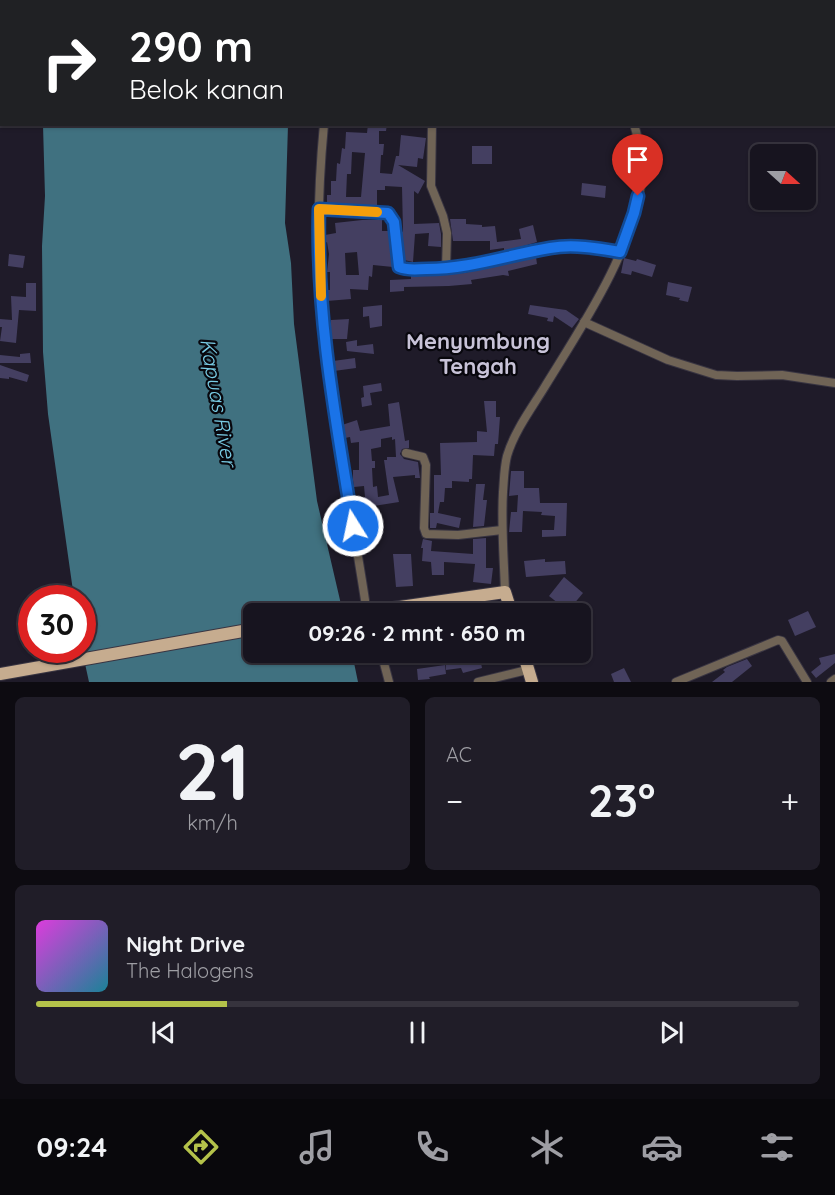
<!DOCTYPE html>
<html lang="id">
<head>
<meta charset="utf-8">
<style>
  body { margin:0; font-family:Quicksand,sans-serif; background:#201d28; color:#f1f3f6; height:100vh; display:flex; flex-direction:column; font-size:22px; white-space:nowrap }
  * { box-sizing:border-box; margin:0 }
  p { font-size:20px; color:#9e9ea4 }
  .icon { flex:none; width:33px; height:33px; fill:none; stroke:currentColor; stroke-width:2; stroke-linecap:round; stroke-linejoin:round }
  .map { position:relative; height:682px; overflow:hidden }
  .panel { display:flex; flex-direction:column; gap:15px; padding:15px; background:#0d0b11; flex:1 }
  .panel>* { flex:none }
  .banner { position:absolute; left:0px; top:0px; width:836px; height:126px; box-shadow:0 2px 4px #0004,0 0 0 2px #36333d; background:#202124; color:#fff; overflow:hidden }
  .needle { width:39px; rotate:111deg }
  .buttons { position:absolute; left:750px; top:144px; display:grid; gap:12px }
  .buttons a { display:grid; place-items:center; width:66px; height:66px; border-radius:9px; background:#17141f; box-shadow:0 2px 4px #0004,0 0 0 2px #36333d; font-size:30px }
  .speed { position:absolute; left:18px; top:585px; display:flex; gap:12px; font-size:30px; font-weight:700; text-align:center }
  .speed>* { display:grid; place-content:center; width:78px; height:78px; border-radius:50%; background:#17141f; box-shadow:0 2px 4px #0004,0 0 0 2px #36333d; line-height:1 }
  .speed .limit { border:9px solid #d22; background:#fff; color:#111 }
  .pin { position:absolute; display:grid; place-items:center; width:51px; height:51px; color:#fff; margin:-62px -26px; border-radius:50% 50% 50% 0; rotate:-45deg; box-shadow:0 0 6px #0007 }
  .pin .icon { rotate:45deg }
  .me { position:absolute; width:66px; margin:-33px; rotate:350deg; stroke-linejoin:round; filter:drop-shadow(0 0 4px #0008) }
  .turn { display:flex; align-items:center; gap:21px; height:126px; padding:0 30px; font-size:27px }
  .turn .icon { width:78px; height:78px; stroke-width:2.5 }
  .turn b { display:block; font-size:42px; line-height:51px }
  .big { font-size:45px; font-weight:800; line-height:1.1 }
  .panel .widget { flex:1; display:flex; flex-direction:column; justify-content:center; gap:9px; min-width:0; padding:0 21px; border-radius:9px; background:#201d28 }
  .panel .dial { align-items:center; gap:0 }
  .dial b { font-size:78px; line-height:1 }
  .song { display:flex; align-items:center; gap:18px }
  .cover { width:72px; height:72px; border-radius:9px; background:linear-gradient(135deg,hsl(300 70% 55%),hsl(190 70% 35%)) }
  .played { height:6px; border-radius:3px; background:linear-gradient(90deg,#b4c24a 25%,#36333d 25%) }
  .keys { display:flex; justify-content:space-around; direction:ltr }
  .heat { display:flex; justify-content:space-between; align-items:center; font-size:33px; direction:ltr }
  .panel .tiles { flex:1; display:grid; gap:15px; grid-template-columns:1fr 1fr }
  .widget:last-child { grid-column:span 2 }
  .trip { position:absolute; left:243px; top:603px; width:348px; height:60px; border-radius:9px; background:#17141f; box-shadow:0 2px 4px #0004,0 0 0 2px #36333d; font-weight:800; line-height:60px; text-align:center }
  .tabs { display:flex; height:96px; justify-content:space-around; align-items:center; background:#09080c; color:#9e9ea4 }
  .tabs .icon { width:42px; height:42px }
  .tabs .selected { color:#b4c24a }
  .tabs b { font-size:27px; color:#f1f3f6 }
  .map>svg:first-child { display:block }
  .water { fill:#407180 }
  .building { fill:#443f61; fill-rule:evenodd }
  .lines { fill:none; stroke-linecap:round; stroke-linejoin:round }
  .minor-casing { stroke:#393542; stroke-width:10 }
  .primary-casing { stroke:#393542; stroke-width:14 }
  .minor { stroke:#706456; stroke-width:8 }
  .primary { stroke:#c6ac8f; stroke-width:12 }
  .route-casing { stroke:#114b97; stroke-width:15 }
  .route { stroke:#1a73e8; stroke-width:10 }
  .slow { stroke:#f59e0b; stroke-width:10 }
  .labels { text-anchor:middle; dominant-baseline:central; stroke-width:4.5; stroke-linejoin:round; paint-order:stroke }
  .water-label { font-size:21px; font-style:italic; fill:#79cce5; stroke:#08070d }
  .quarter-label { font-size:22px; font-weight:bold; fill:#c8c3d8; stroke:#08070d }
</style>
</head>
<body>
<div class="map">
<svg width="835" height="682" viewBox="0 0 835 682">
  <rect width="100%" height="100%" fill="#1f1b29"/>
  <g class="water">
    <path d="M36,0H299L36,2Z"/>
    <path d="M43,125H288L285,223L291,263L294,324L317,501L343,613L254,614V652L352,653L358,682H89L82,650V598H74L48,414L43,352L42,246L45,196Z"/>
  </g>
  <g class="building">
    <path d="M368,124H387L386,131H379V144H384L383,155H381L380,173L392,174L396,156H399L401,135L426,138L423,159L418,158L417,167L398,165L425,181L418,194L414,191V224L439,223L441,234V247L428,246L429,233L415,234L413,262L404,260L401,231L403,232L402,187L385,186V190H377V206L327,203V195H331V181H336L337,163L340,164L342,148L345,149L346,132L367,133ZM352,152L365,153L361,197H346L347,174H351Z"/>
    <rect x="472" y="146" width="20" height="18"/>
    <path d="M582,183L606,186L605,198L581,195Z"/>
    <path d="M450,219H466V224L482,225V227L495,226L497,242L521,239L519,229L533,225L537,242L504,252V248L490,250V241H453Z"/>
    <path d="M362,220H382V231H389L393,267L373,265L372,277L369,276L368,290L350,289L351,299L327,301L326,290H330V272H327L329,254L327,242L325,243V235L336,233L335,223ZM357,252L359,275H346L345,253Z"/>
    <path d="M9,254L25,256L23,268L8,266Z"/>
    <path d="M536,257L537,264L508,271L509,276L503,275L471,280L472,284L449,286L404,287V291L390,292V280L411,279V275L464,273Z"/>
    <path d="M624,258L636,261L637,259L656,265L652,277L632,271L631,275L621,273Z"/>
    <path d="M668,282L692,287L688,302L679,300L680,298L666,295Z"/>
    <path d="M26,283H36V311L19,310L16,343L0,341L2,327H0V319L12,320L11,296L26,297Z"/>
    <path d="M382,305V326L370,328L369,316L363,317V307Z"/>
    <path d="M530,305L566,310L579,319L572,328L554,316L553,322L547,321L548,318L528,314Z"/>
    <path d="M349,319L347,339H331V320Z"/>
    <path d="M357,340V346L373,344L374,354L347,351L346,342Z"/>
    <path d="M30,353L31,363H0V355L20,357V354Z"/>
    <path d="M355,358L356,368L334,371L333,361Z"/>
    <path d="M0,365L29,375L27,382L9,377V379L0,378Z"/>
    <path d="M381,383L382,391L370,393L372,405L362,407L361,398L364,397L363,386Z"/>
    <path d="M484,401H496V417H500L498,444H495L494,456L473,455L472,479H469V482L452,481V488H445L444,502H440L438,513L461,518L459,528L437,523L436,528H430V513H434V475H441L440,443L477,442V431L487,432Z"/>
    <path d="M399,402L405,441L409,440V448L402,449L400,454L404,459L418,462L420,478H415V475L393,477L399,502L361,508L359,498L365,497L364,486L354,487L353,480V470H359V442L351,443L350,437L345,438L342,425L357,420L360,431L390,426L388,404ZM392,437V440L395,439L396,457H387V460H384L389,495L378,497L377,486L373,487L372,468H375V461H372L371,449L381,447V439Z"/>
    <path d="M511,471H524V488H539L540,503H567L566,536L542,537V530H554L555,516L541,515L542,512L523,511L522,532H509L511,512H517L518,495L509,496Z"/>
    <path d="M476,484H485L483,500H487L484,526L473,527Z"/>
    <path d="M486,538V568H493L491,584L473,582L475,564L444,562V575H432L431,562L422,561L423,548H421L423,539L432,541L431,551L473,554V539Z"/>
    <path d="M393,554H411L413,586L396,587Z"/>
    <path d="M545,559V562L565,561L566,574L526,577L524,561Z"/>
    <path d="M564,577L583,593L568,611L549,596Z"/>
    <path d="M808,611L816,627L795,636L788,620Z"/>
    <path d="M445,652H457L458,661L472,657V659L480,658L482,668L463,673L461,668L446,670Z"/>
    <path d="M835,654V663L816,678L811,672L821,664L819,658Z"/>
    <path d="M747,659L752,666L732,682H712L725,672L723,670L727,667Z"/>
    <path d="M445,665L446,674L429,677L430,679L418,680L417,669Z"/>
    <path d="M624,668L631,682H614L611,674Z"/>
  </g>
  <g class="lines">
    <g class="minor-casing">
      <g id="minor">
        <path d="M597,0L598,2"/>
        <path d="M334,1L337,0"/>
        <path d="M427,2V0"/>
        <path d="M324,124C319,177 317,231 320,284C326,390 349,495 365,600"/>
        <path d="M432,124L431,186L443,216L447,233L446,269"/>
        <path d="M319,209L388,213L394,222L398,264L399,267L403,269L463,267L552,247H581L620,252"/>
        <path d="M584,322L668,360L716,375L737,376L782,375L835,383"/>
        <path d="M406,453L423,457L426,465L424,528L426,534L458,535L502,530"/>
        <path d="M505,592C504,559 501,526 503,492C504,480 504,468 507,456C514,432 531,409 544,388C582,326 633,252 642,178C644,160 639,142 634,124"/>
        <path d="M381,652L389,682"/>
        <path d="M478,682L527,670"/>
        <path d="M676,682L778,640L782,641L807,682"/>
        <path d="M831,682L835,679"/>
      </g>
    </g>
    <g class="primary-casing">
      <g id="primary">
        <path d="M351,614L505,592L512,614"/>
        <path d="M523,652L532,682"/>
        <path d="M0,674L254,629"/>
      </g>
    </g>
    <use href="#minor" class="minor"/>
    <use href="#primary" class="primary"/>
  </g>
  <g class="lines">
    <g class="route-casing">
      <path id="route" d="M353,526C336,421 316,316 319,209L388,213L394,222L399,267C408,271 417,269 427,269C469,269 508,255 550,248C573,244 597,248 620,252L634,213L638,196"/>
    </g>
    <use href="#route" class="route"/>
    <path class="slow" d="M321,296L319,209L377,212"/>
  </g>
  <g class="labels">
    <g class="water-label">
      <text transform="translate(219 402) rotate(80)">Kapuas River</text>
    </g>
    <g class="quarter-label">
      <text x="478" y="341">Menyumbung<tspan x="478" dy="25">Tengah</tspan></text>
    </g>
  </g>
</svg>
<div class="buttons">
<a><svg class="needle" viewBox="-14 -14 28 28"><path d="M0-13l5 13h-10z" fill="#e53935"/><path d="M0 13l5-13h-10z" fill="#9e9ea4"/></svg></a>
</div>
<div class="speed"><div class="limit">30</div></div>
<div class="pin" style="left:638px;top:196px;background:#d93025"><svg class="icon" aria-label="arrive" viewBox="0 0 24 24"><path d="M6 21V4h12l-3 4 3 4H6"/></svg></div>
<svg class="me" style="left:353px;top:526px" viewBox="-20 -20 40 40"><circle r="17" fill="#1a73e8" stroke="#fff" stroke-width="3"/><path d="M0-11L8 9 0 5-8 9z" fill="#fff"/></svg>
<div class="trip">09:26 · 2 mnt · 650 m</div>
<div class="banner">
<div class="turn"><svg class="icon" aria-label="right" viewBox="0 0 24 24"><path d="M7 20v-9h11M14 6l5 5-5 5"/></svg><div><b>290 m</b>Belok kanan</div></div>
</div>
</div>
<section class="panel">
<div class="tiles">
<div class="widget dial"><b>21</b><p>km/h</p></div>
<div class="widget"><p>AC</p>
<div class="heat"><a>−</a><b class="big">23°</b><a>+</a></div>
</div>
<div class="widget">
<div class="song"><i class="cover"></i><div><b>Night Drive</b><p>The Halogens</p></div></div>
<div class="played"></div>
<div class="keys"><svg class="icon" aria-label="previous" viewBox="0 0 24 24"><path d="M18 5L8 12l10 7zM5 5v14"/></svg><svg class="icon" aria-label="pause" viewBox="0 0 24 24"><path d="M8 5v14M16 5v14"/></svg><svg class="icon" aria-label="next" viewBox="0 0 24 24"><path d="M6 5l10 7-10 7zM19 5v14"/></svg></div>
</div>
</div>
</section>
<nav class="tabs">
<b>09:24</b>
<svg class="icon selected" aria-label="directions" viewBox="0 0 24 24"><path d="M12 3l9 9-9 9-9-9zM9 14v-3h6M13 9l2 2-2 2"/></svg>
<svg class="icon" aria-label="music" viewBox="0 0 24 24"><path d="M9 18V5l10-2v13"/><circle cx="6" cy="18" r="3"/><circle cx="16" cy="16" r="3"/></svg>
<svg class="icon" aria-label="phone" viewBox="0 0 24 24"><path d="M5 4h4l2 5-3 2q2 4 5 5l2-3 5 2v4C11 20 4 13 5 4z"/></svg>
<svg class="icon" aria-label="climate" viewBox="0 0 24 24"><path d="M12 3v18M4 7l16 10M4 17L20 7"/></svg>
<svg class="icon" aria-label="car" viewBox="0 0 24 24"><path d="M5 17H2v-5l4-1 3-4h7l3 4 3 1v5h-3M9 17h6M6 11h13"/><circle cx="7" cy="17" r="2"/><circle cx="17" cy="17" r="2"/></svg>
<svg class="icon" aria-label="filters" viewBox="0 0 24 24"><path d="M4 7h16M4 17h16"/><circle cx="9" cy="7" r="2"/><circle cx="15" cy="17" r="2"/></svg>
</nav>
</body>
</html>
